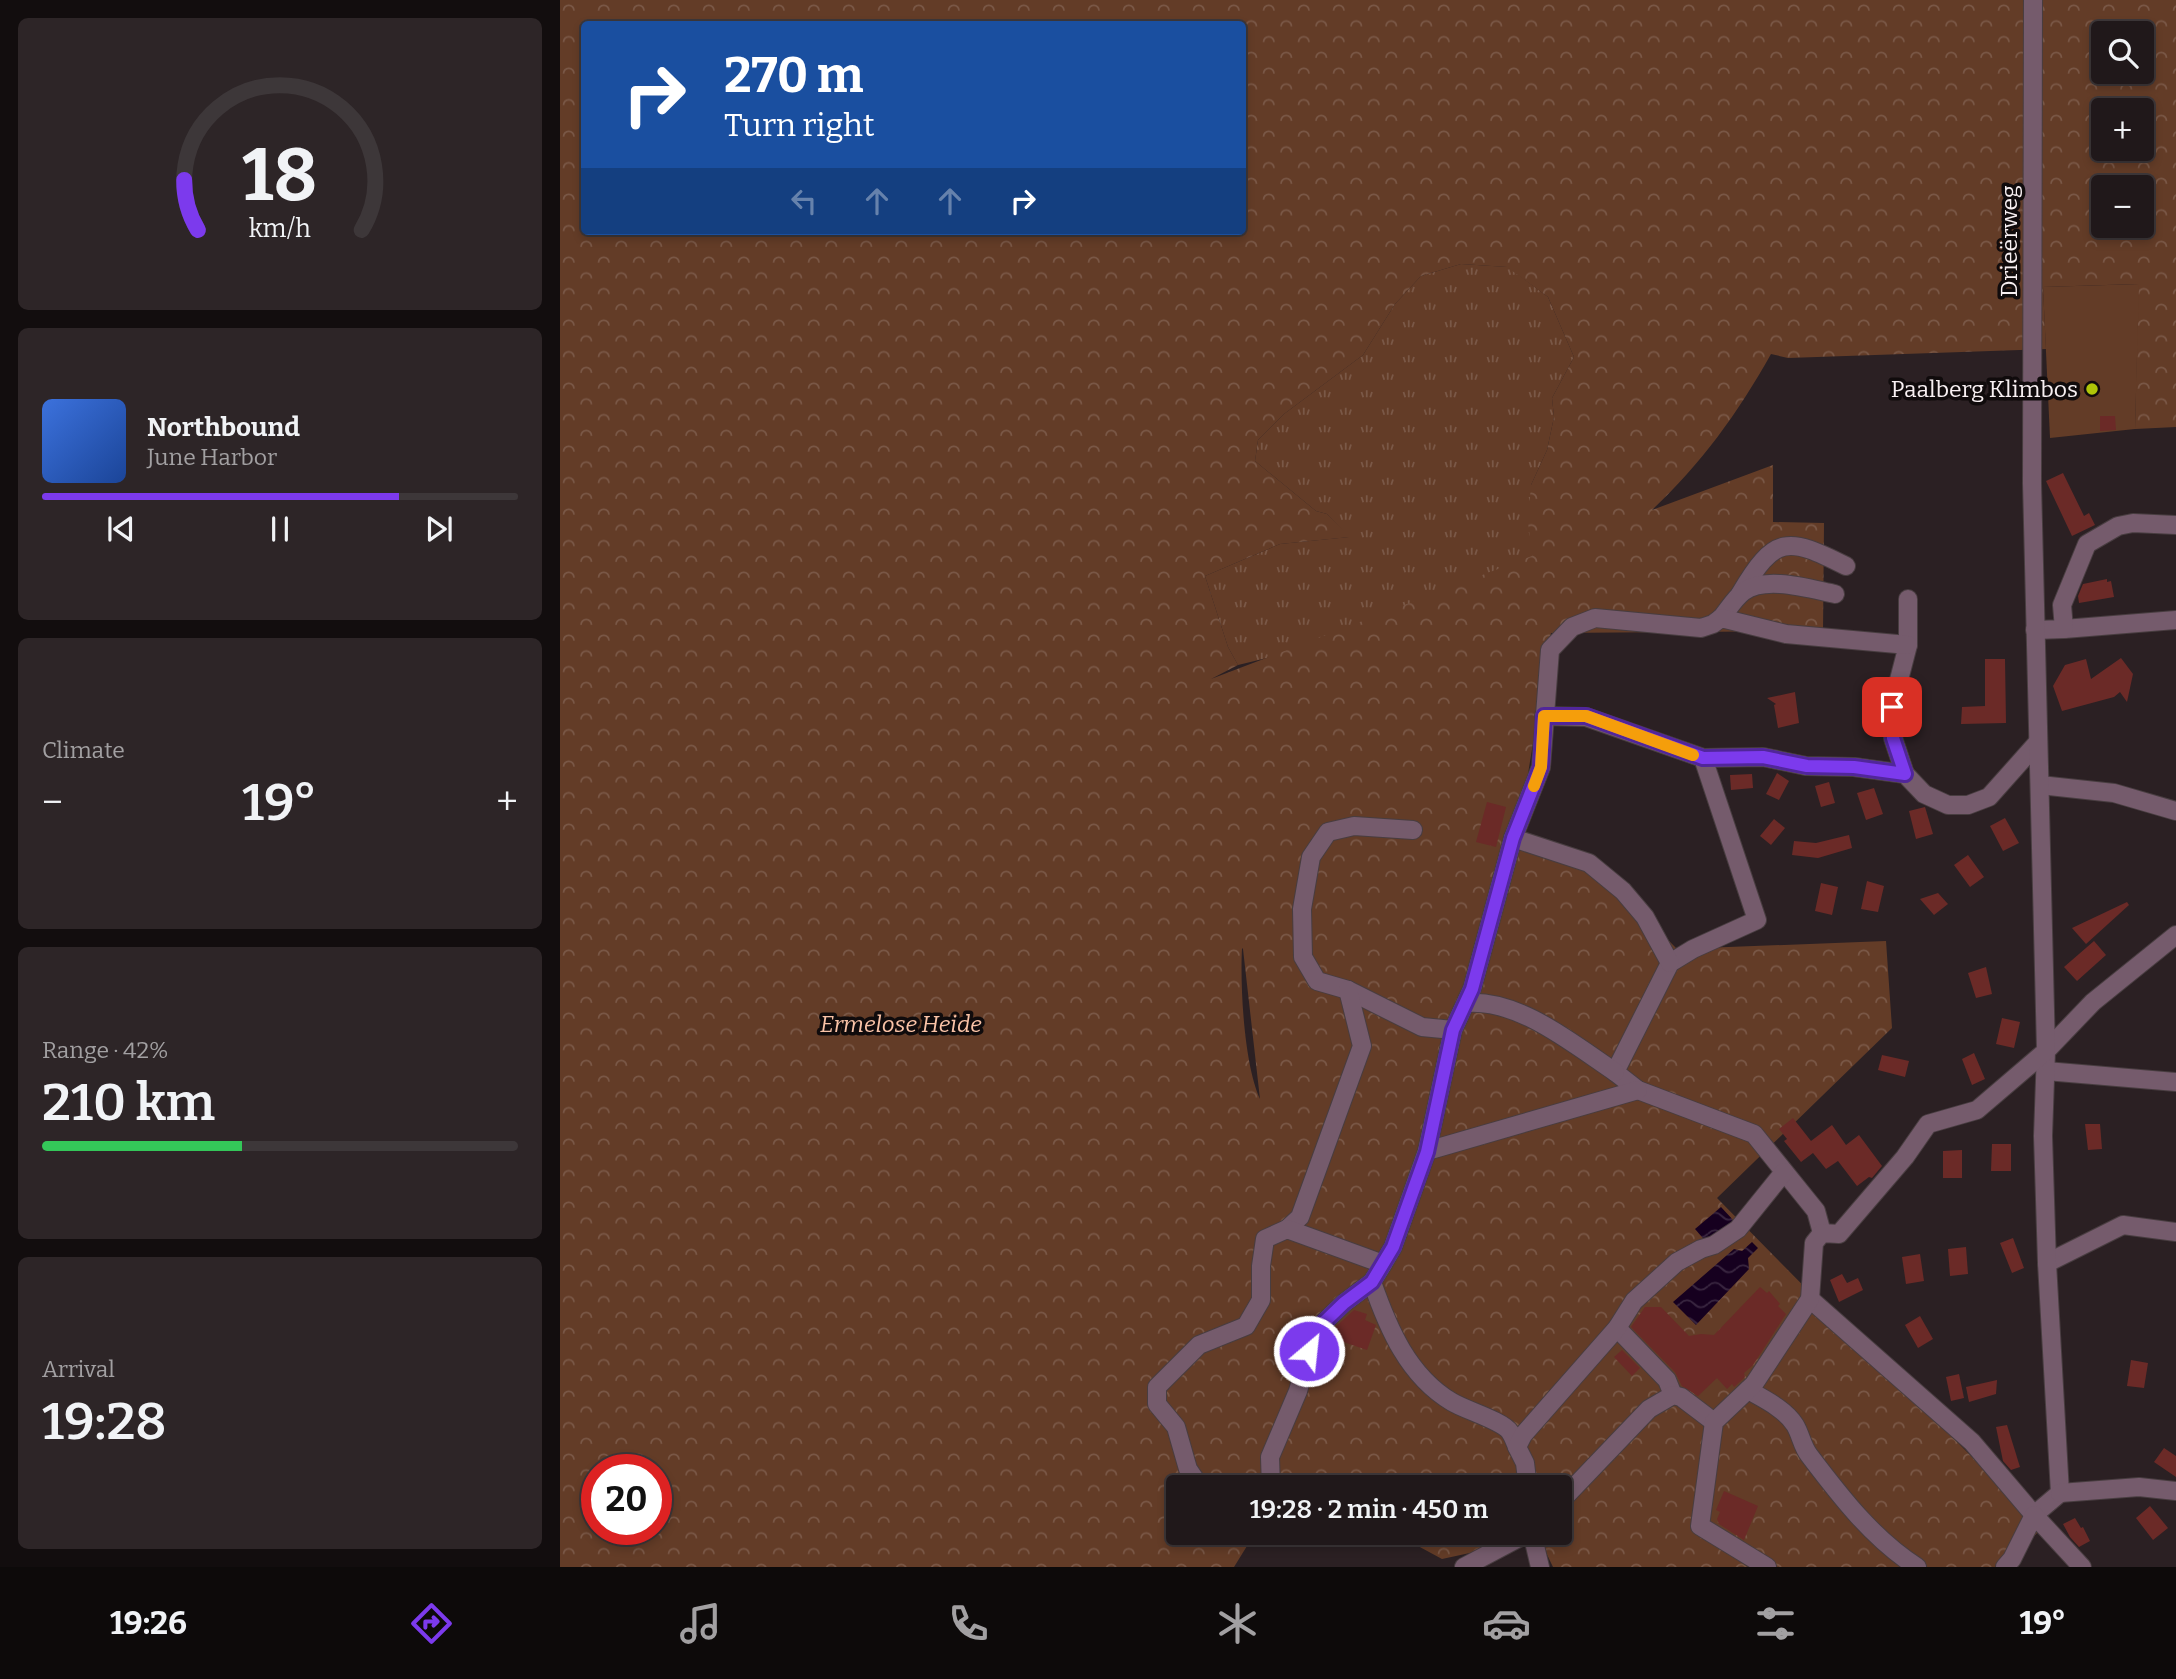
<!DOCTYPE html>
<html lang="en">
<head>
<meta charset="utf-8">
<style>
  body { margin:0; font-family:Bitter,serif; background:#2d2527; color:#f1f3f6; height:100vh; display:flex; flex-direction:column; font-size:26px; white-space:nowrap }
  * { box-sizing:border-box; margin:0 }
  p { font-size:23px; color:#a2a0a2 }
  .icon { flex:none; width:38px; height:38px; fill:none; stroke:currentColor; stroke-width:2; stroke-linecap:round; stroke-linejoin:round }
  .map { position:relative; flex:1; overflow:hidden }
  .details { display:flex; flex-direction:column; gap:18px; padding:18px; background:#120d0e; width:560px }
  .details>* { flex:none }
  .banner { position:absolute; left:21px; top:21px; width:665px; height:214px; border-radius:7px; box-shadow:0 4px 10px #0003,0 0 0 2px #3d3739; background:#1a4fa0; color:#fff; overflow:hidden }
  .fabs { position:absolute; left:1531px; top:21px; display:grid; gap:14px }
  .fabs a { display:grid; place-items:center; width:63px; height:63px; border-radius:7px; background:#20181a; box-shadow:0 4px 10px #0003,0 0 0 2px #3d3739; font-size:35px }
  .speed { position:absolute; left:21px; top:1454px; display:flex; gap:14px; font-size:35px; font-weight:700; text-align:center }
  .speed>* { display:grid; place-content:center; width:91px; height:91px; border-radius:50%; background:#20181a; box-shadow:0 4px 10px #0003,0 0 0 2px #3d3739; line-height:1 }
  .speed .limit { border:10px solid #d22; background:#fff; color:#111 }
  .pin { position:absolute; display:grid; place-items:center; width:60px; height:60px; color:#fff; margin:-30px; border-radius:14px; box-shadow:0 4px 10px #0006 }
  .me { position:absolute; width:77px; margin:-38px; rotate:28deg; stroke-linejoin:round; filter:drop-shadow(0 0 5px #0008) }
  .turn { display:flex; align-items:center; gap:24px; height:147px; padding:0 28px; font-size:32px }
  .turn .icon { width:91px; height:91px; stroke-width:2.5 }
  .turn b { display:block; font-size:49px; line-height:60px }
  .lanes { display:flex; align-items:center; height:66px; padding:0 28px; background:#0003; justify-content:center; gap:35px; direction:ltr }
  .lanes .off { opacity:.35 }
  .big { font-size:52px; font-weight:600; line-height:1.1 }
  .details .tile { flex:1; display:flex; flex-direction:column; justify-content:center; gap:10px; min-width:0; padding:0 24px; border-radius:10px; background:#2d2527 }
  .details .dial { align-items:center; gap:0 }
  .dial svg { height:182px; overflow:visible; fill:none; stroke:#3d3739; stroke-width:7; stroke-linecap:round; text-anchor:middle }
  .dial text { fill:#f1f3f6; stroke:none }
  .song { display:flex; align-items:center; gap:21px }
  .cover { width:84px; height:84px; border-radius:10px; background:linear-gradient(135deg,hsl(220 70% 55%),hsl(220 70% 35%)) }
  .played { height:7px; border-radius:4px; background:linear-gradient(90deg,#7c3aed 75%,#3d3739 75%) }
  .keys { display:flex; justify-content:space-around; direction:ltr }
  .heat { display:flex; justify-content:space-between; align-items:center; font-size:38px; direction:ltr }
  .charge { height:10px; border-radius:5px; background:linear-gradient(90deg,#34c759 42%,#3d3739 0) }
  .trip { position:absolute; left:606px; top:1475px; width:406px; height:70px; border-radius:7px; background:#20181a; box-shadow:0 4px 10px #0003,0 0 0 2px #3d3739; font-weight:600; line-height:70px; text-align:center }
  .dock { display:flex; height:112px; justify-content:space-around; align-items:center; background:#0d0a0a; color:#a2a0a2 }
  .dock .icon { width:49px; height:49px }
  .dock .current { color:#7c3aed }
  .dock b { font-size:32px; color:#f1f3f6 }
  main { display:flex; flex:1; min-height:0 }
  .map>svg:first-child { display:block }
  .grass { fill:url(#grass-tufts) }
  .forest { fill:url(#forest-crowns); fill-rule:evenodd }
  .pitch { fill:#633c27 }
  .water { fill:url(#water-waves) }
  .building { fill:#6b2a27 }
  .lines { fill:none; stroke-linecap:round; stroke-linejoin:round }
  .minor-casing { stroke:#483d40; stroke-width:20 }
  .minor { stroke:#755b6c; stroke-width:18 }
  .route-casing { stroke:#51269a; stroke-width:18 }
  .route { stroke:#7c3aed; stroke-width:12 }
  .slow { stroke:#f59e0b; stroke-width:12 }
  .poi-dot { fill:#afc508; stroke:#100b0c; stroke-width:2.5 }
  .labels { text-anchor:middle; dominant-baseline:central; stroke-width:7; stroke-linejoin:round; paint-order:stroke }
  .street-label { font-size:23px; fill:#f8f0f2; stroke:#100b0c }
  .poi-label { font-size:23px; fill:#f8f0f2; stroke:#100b0c; text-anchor:end }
  .park-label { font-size:23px; font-style:italic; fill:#fac3a7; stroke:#100b0c }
</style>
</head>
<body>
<main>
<section class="details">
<div class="tile dial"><svg viewBox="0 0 100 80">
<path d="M14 69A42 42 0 1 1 86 69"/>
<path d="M14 69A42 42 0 0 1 8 47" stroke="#7c3aed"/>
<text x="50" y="56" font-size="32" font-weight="700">18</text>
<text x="50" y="72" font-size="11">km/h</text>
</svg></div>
<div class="tile">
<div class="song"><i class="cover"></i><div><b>Northbound</b><p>June Harbor</p></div></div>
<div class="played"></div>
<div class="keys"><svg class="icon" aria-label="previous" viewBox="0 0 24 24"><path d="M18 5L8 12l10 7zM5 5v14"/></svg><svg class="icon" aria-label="pause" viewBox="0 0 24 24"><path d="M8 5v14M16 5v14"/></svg><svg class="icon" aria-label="next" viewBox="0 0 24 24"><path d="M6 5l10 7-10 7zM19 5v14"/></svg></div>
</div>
<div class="tile"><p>Climate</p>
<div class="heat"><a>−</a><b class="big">19°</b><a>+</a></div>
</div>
<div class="tile"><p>Range · 42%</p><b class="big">210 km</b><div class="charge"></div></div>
<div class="tile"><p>Arrival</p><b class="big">19:28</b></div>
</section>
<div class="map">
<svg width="1616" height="1567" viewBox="0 0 1616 1567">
  <defs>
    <pattern id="grass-tufts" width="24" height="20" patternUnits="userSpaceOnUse" patternTransform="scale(1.75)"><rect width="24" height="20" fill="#633c27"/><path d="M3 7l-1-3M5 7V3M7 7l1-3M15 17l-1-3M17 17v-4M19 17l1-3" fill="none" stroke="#7a5847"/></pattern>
    <pattern id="forest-crowns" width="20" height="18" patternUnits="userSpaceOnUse" patternTransform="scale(1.75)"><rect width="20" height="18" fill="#633c27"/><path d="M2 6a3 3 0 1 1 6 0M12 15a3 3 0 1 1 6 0" fill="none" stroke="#7a5847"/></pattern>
    <pattern id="water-waves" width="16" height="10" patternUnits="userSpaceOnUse" patternTransform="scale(1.75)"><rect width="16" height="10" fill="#16001f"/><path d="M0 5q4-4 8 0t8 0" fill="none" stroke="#392640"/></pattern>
  </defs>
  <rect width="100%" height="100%" fill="#2b2023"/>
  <path class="grass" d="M901,264L948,267L988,297L1014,357L992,398L994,417L987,450L971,485L974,571L719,655L678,665L668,647L645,576L720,544L789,537L767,514L756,511L695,461L698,440L724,414L803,355L835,304L861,276Z"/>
  <path class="forest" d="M0,0H1616V427L1575,429L1578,284L1483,287L1486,349L1228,358L1211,354C1178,413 1141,464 1092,510L1213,465V522L1264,523L1263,631L991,633L958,835L1033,864L1117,949L1326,941L1332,1028L1157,1198L1482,1528L1444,1567H993L979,1538L882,1559L834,1533H999V1488H751L729,1476L722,1487L618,1488V1533H695L674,1567H0ZM24,24H682V231H24ZM1544,33H1582V72H1544ZM1544,110H1582V149H1544ZM1544,187H1582V226H1544ZM901,264L947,267L988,297L1014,357L992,398L994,417L987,450L971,485L968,522L972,556L651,679L678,665L668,647L645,576L720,544L790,537L767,514L756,511L695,461L698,440L724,414L803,355L835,304L861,276ZM682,948L683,949L700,1099C684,1064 680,987 682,948ZM37,1470H96V1530H37Z"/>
  <path class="pitch" d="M1579,284L1575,429L1490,438L1483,287Z"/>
  <g class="water">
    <path d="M1161,1207L1174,1221L1148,1244L1135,1229Z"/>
    <path d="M1192,1242L1198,1248L1188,1258L1189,1269L1136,1325L1113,1302L1174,1249L1182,1251Z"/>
  </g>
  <g class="building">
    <path d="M1540,416H1555L1556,430L1540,431Z"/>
    <path d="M1503,473L1524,516L1529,513L1535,525L1512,536L1486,481Z"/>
    <path d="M1547,579V582L1551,581L1554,597L1519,603L1518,596L1523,584Z"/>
    <path d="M1561,658L1573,674L1567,702L1560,692L1554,697L1502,711L1493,686L1505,665L1526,659L1531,679Z"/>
    <path d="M1425,659H1445L1446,723L1401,724L1402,707L1425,706Z"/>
    <path d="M1235,692L1239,723L1218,728L1214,705L1216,704L1207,698Z"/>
    <path d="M1217,773L1229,781L1219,800L1206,794Z"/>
    <path d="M1192,774L1193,788L1171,790L1170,775Z"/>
    <path d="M1269,782L1275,803L1261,807L1255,786Z"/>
    <path d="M1314,788L1323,814L1306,820L1297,793Z"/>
    <path d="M927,802L946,807L936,847L916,842Z"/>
    <path d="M1365,807L1373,834L1356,839L1349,811Z"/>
    <path d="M1445,818L1459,843L1443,851L1430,826Z"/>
    <path d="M1214,819L1225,828L1211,845L1200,836Z"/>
    <path d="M1289,835L1292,848L1258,858L1232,855L1234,841L1256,843Z"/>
    <path d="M1408,855L1424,877L1410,887L1394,865Z"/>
    <path d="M1307,881L1324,886L1318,912L1301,909Z"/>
    <path d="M1261,883L1278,887L1272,915L1255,911Z"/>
    <path d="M1378,893L1388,904L1374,915L1360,899Z"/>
    <path d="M1567,902L1569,905L1526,944L1512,928Z"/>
    <path d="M1534,941L1546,955L1517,981L1504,967Z"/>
    <path d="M1426,967L1432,994L1416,998L1408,973Z"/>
    <path d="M1442,1018L1460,1022L1454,1048L1436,1044Z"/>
    <path d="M1414,1053L1425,1079L1412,1085L1402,1059Z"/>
    <path d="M1322,1055L1349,1061L1345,1077L1318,1070Z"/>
    <path d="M1233,1118L1251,1141L1272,1125L1286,1145L1299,1135L1322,1166L1312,1178L1309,1177L1297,1186L1278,1161L1266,1169L1253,1153L1241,1162L1224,1141L1227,1139L1219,1129Z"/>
    <path d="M1525,1124H1540L1542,1149L1528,1150Z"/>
    <path d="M1432,1144H1451V1171H1431Z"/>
    <path d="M1402,1150V1178H1383V1151Z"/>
    <path d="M1453,1238L1464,1268L1452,1273L1440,1243Z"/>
    <path d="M1406,1247L1408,1274L1390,1276L1388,1249Z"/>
    <path d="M1360,1254L1364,1281L1346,1284L1342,1257Z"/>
    <path d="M1282,1274L1287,1283L1298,1278L1303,1290L1279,1302L1270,1280Z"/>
    <path d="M1200,1287L1207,1293L1209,1291L1220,1304L1218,1306L1226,1314L1193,1365L1184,1373L1185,1377L1174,1387L1172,1384L1167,1389L1157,1378L1138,1396L1122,1386L1115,1372L1071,1327L1085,1307H1101L1129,1336L1141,1334L1154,1335Z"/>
    <path d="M794,1310L807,1314L805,1320L816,1325L807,1350L769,1337L771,1331Z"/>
    <path d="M1360,1316L1373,1339L1358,1348L1345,1325Z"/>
    <path d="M1062,1350L1080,1368L1072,1376L1054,1357Z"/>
    <path d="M1571,1360L1588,1363L1584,1388L1567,1386Z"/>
    <path d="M1399,1374L1404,1398L1391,1401L1386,1377Z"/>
    <path d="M1437,1380L1436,1394L1409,1402L1406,1387Z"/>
    <path d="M1447,1425L1460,1467L1451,1470L1443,1461L1436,1427Z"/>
    <path d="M1604,1448L1616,1456V1477L1594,1462Z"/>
    <path d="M1164,1491L1198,1506L1184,1540L1159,1524L1157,1519L1160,1512L1156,1510Z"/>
    <path d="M1590,1506L1608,1528L1593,1540L1576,1518Z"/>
    <path d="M1515,1518L1521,1528L1523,1527L1530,1541L1519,1547L1510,1537L1503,1524Z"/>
  </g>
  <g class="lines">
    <g class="minor-casing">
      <g id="minor">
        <path d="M1180,594C1215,535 1227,536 1286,566"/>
        <path d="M1161,618C1168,610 1174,599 1183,592C1205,575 1250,589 1275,594"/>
        <path d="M1504,629L1616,620"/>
        <path d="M1475,630L1504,629L1502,605L1527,544L1558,526L1573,523L1616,525"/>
        <path d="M984,716L1026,717L1143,758L1203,757L1246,766L1294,767L1345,774L1364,794L1388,805H1408L1429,797L1478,742"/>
        <path d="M1143,758L1197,920L1133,949L1110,963L1055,1072L1078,1090L1194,1134L1256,1211L1262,1233"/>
        <path d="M1345,774L1333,738L1332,707L1348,645V599"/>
        <path d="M1480,785L1554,793L1616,811"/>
        <path d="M853,830L794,826L768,832L751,857L742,909L743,957L757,981L788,990L862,1027L893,1030"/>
        <path d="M953,838L1029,863L1063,891L1085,917L1110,963"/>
        <path d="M907,1003C959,999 1013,1044 1055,1072"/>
        <path d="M1486,1071L1616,1082"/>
        <path d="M867,1151L1078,1090"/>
        <path d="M727,1229L740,1217L802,1046L788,990"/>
        <path d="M1487,1263L1563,1225L1616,1232"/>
        <path d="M812,1282C828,1328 848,1376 892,1402C905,1410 943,1421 950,1432C953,1436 955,1442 957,1447"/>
        <path d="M1250,1299L1412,1442L1474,1515L1500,1493L1487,1263L1483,1136L1486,1051L1533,1002L1616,935"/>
        <path d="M1057,1328L1107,1380L1113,1395"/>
        <path d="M1188,1390C1204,1399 1225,1409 1235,1425C1241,1435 1242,1446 1249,1455C1280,1496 1313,1539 1357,1567"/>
        <path d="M641,1488L628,1469L616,1427L597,1404V1387L639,1345L686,1326L701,1300V1266L705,1239L727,1229L823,1264"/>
        <path d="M711,1488L710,1457L738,1391L755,1331L784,1303L812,1282L823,1264L833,1247L867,1151L893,1030L912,989L953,838L981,767L990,650L1012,627L1035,618L1141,628L1153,624L1161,618L1226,634L1348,645"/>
        <path d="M968,1488L965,1463L957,1447L963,1435L1057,1328L1074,1301L1117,1262L1141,1249L1154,1245L1178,1229L1224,1172"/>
        <path d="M1500,1493L1579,1487L1616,1491"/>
        <path d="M999,1503L1089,1409L1113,1395L1121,1397L1154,1422"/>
        <path d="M972,1533L980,1567"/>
        <path d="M904,1567L968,1533"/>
        <path d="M1207,1567L1140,1526L1154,1422L1194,1384L1250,1299L1254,1243L1262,1233L1279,1234L1345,1157L1368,1124L1417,1110L1486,1051L1472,483L1473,0"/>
        <path d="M1445,1567L1452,1559L1474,1515L1522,1567"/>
      </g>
    </g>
    <use href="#minor" class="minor"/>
  </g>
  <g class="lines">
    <g class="route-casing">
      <path id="route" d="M749,1351L755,1331L784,1303L812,1282L833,1247L867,1152L893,1030L912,989L953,838L981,767L984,716H1026L1143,758L1203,757L1247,766L1294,767L1345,774L1333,738L1332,707"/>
    </g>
    <use href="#route" class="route"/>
    <path class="slow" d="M974,786L981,767L984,716H1026L1133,755"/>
  </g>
  <circle class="poi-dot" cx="1532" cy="389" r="7"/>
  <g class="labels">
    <g class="street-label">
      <text transform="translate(1449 241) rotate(-90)">Drieërweg</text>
    </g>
    <g class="poi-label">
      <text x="1518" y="389">Paalberg Klimbos</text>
    </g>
    <g class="park-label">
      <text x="341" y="1024">Ermelose Heide</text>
    </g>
  </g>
</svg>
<div class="fabs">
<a><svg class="icon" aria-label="search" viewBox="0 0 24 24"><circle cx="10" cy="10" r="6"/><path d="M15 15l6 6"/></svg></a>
<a>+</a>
<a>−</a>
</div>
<div class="speed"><div class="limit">20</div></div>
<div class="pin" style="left:1332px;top:707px;background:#d93025"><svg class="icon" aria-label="arrive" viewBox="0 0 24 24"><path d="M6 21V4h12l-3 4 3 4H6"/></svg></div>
<svg class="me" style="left:749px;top:1351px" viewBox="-20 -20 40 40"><circle r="17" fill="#7c3aed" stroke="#fff" stroke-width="3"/><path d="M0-11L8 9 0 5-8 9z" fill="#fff"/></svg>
<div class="trip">19:28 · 2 min · 450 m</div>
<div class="banner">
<div class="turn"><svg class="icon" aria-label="right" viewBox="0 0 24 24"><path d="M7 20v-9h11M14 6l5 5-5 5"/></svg><div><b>270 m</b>Turn right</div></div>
<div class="lanes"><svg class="icon off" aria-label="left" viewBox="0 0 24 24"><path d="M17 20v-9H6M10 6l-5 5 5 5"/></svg><svg class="icon off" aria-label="ahead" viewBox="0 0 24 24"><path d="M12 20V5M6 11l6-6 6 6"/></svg><svg class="icon off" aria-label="ahead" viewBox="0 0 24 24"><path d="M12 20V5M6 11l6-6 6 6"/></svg><svg class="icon" aria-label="right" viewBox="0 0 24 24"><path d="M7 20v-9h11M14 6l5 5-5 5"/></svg></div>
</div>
</div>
</main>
<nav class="dock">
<b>19:26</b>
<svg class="icon current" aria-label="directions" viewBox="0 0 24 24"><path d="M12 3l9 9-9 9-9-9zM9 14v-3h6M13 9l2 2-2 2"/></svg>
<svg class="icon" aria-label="music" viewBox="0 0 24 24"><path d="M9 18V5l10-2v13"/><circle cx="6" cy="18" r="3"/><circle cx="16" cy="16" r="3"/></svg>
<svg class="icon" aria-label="phone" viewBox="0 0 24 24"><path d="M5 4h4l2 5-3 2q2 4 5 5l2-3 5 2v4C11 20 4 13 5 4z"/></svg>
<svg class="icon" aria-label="climate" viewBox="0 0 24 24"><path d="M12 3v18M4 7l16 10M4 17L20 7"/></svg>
<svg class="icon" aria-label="car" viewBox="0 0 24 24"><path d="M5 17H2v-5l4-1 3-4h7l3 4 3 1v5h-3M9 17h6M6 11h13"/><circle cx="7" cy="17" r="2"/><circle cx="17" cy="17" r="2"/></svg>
<svg class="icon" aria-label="filters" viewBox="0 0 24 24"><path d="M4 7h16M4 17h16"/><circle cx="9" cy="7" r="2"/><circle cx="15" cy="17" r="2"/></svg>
<b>19°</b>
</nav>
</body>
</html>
